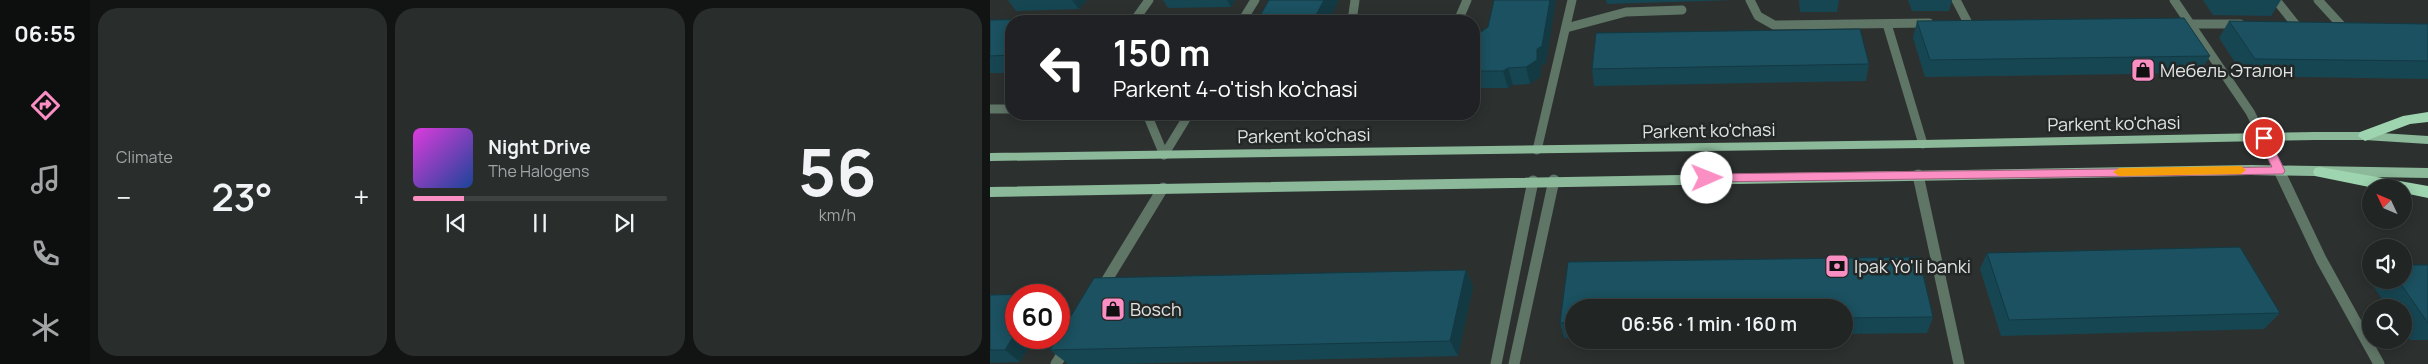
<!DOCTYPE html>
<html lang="en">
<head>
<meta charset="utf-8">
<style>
  body { margin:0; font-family:Manrope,sans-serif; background:#292d2c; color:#f1f3f6; height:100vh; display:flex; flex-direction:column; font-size:19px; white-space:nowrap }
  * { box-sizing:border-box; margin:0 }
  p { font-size:16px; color:#a2a5a6 }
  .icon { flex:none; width:28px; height:28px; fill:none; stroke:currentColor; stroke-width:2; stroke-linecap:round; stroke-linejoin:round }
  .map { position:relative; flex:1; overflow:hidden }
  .details { display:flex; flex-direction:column; gap:8px; padding:8px; background:#121414; width:900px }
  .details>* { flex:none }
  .guide { position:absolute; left:15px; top:15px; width:475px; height:105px; border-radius:20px; box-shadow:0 2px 12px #0003,0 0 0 1px #3e4241; background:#202124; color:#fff; overflow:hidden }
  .needle { width:32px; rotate:314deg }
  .controls { position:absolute; left:1372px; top:179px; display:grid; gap:10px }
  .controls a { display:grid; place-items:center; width:50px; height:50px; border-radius:50%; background:#212524; box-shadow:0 2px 12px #0003,0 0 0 1px #3e4241; font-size:25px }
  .speed { position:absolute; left:15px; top:284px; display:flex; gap:10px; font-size:25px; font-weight:700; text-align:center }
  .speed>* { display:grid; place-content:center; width:65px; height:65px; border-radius:50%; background:#212524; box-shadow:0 2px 12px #0003,0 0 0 1px #3e4241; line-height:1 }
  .speed .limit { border:8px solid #d22; background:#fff; color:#111 }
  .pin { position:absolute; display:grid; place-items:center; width:42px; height:42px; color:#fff; margin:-21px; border:2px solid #fff; border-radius:50%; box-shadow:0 1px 5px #0007 }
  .me { position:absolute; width:55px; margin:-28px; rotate:89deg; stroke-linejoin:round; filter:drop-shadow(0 0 4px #0008) }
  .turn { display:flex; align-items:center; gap:18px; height:105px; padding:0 25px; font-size:22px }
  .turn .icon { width:65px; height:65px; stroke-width:2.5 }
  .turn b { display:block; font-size:35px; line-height:42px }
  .big { font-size:38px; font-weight:600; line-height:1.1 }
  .details .tile { flex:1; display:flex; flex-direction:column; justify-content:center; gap:8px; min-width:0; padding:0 18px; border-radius:20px; background:#292d2c }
  .details .dial { align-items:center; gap:0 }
  .dial b { font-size:65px; line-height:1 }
  .song { display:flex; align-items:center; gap:15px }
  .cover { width:60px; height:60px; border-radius:8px; background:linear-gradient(135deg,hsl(300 70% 55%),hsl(220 70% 35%)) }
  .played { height:5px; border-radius:2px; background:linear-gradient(90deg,#fb8fc4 20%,#3e4241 20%) }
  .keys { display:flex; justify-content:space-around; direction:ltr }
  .heat { display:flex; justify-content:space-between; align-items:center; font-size:28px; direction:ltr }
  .details .tiles { flex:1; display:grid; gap:8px; grid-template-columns:repeat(3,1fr) }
  .trip { position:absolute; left:575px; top:299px; width:288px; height:50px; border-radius:25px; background:#212524; box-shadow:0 2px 12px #0003,0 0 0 1px #3e4241; font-weight:600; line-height:50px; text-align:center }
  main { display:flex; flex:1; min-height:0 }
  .menu { display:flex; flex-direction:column; width:90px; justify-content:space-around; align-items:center; background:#0d0f0e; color:#a2a5a6 }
  .menu .icon { width:35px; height:35px }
  .menu .current { color:#fb8fc4 }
  .menu b { font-size:22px; color:#f1f3f6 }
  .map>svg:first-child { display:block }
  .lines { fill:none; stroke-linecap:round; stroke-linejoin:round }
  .lane-far1 { stroke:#5f7566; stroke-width:9 }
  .lane { stroke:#5f7566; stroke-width:11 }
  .street-far1 { stroke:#5f7566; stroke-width:9 }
  .street { stroke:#5f7566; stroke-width:11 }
  .primary { fill:#8cb99a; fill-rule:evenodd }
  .highway { fill:#9ed4af; fill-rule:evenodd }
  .wall { fill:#174653 }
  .shaded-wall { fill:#133943 }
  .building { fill:#1b5160; stroke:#133943 }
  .route { fill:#fb8fc4; stroke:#a35d7f }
  .slow { fill:#f59e0b }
  .labels { text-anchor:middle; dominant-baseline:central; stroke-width:5; stroke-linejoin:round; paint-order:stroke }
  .poi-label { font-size:18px; fill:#e2e4e4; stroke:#232726; text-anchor:start }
  .street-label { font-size:18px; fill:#e2e4e4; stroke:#232726 }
</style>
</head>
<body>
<main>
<nav class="menu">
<b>06:55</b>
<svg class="icon current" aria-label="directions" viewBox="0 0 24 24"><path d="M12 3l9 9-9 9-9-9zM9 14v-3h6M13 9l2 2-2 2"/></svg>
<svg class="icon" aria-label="music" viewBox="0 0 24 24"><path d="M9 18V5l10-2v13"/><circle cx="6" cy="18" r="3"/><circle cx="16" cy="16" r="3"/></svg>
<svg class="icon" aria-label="phone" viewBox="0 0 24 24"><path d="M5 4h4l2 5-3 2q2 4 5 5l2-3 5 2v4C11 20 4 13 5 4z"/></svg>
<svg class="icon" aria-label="climate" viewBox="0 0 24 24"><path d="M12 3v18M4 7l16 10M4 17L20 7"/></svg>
</nav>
<section class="details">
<div class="tiles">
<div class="tile"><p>Climate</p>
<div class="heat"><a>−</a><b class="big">23°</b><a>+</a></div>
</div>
<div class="tile">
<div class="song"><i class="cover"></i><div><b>Night Drive</b><p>The Halogens</p></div></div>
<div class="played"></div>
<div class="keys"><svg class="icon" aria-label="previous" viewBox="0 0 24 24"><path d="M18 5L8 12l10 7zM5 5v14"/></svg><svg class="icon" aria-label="pause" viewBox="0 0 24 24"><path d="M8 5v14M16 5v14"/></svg><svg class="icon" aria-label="next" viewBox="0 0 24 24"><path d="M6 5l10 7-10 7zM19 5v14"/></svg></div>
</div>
<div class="tile dial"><b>56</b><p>km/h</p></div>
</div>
</section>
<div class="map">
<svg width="1438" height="364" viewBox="0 0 1438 364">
  <rect width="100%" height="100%" fill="#2c3130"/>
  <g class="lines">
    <g class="lane-far1">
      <path d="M760,0L768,16L784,25L939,23"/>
      <path d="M966,0L978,23"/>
      <path d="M1184,0L1260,112L1273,138"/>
      <path d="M1286,0L1306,25"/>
      <path d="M1328,0L1351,25"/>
      <path d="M144,21L159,0"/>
      <path d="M212,21H229"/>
      <path d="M252,21L265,0"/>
      <path d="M362,21L365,0"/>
      <path d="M468,21L477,0"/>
      <path d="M1201,24H1250"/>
      <path d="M576,28L636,12L692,10"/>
      <path d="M0,109H21"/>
      <path d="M157,114L174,155"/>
      <path d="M547,150L582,0"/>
      <path d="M174,155L199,114"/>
    </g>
    <g class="lane">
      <path d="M112,288L173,188"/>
      <path d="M66,364L76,348"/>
      <path d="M506,364L543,181"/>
    </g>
    <g class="street-far1">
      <path d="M897,24L933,144"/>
      <path d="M1273,138L1285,164"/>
    </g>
    <g class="street">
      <path d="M1285,162L1331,259L1389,364"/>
      <path d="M928,175L969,364"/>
      <path d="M524,364L564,180"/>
    </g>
    <g class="primary">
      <path d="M1325,132H1375L1438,136V144L1375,140H1325L933,148L0,161V153L933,140Z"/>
      <path d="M1261,165L1438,168V178L1261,175L0,197V187Z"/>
    </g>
    <g class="highway">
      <path d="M1438,112V122L1420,124L1375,141L1368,136L1370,132L1413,116Z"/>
      <path d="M1330,167L1438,186V198L1414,193V188H1384L1325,176L1323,172L1325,168Z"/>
    </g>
  </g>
  <g class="wall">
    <path d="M18,0H97L89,9L26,11Z"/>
    <path d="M173,0H245L241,7L178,8Z"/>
    <path d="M616,0H744L617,4Z"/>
    <path d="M809,0H849L847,12H810Z"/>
    <path d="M918,0H962L959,11H922Z"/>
    <path d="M1213,0H1291L1281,16L1223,15Z"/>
    <path d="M221,17L224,21H21V73H0V20Z"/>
    <path d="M927,21L1220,56L1210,73L935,77L923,38Z"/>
    <path d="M1239,21L1438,24V79L1254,76L1229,38Z"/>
    <path d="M484,34L556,63L551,66L550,77L540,84L523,85L518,88H484Z"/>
    <path d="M879,64L876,81L604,86L602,69Z"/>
    <path d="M997,253L1290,313L1274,329L1011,336L990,269Z"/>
    <path d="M929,257L943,317L937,333L854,334V308H584V338H574L570,323L578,262Z"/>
    <path d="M1438,265V340H1420L1414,331V308H1398L1380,281L1381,279V280H1414Z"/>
    <path d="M476,270L483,287L468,356L126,364H78L60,350Z"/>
    <path d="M0,295L30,362L0,363Z"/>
  </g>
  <g class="shaded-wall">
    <path d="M82,0H97L89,9Z"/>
    <path d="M237,0H245L241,7Z"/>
    <path d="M334,0H349L339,21H323Z"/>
    <path d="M560,0H566L556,63L551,66L550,77L540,84L536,67L547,49Z"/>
    <path d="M221,17L224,21H218Z"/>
    <path d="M518,68L523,85L518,88L513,71Z"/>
    <path d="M476,270L483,287L468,356L460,341Z"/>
    <path d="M26,332V338H45L30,362L15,350Z"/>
  </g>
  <g class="building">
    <path d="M279,0H334L323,21H267Z"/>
    <path d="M504,0H560L552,46L547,49V60L536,67L518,68L513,71H484V34H488L498,27Z"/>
    <path d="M221,17L218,21H21V55L0,56V20Z"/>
    <path d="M1194,18L1220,56L940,60L927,21Z"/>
    <path d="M1239,21L1438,24V61L1265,59Z"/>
    <path d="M870,29L879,64L602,69L606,33Z"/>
    <path d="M1250,247L1290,313L1019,320L997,253Z"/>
    <path d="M929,257L943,317L854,318V308H584V322L570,323L578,262Z"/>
    <path d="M1414,265H1438V323L1408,280H1414Z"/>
    <path d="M476,270L460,341L60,350L68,338H69V336L104,278Z"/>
    <path d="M51,294L50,295H26V332L15,350H0V295Z"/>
  </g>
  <path class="route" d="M1274,134L1279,138L1295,171L1293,174L717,182L712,178L717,174L1282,167L1268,138Z"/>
  <path class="slow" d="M1251,166L1256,170L1251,174L1129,176L1123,172L1129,168Z"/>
  <defs>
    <g id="shop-square" transform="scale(1.25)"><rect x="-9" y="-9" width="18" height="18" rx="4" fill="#fb8fc4" stroke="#232726"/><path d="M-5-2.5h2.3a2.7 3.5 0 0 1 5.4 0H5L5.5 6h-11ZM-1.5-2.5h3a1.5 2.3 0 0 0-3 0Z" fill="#111"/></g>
    <g id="bank-square" transform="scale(1.25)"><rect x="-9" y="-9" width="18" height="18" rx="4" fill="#fb8fc4" stroke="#232726"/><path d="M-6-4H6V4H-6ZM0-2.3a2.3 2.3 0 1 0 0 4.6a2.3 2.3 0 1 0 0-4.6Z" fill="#111"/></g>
  </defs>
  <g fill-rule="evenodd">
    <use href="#shop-square" x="1153" y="70"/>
    <use href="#bank-square" x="847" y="266"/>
    <use href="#shop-square" x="123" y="309"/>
  </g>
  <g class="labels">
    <g class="poi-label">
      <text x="1170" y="70">Мебель Эталон</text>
      <text x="864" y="266">Ipak Yo'li banki</text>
      <text x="140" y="309">Bosch</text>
    </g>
    <g class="street-label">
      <text transform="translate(1124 123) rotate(-1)">Parkent ko'chasi</text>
      <text transform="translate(719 130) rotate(-1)">Parkent ko'chasi</text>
      <text transform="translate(314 135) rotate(-1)">Parkent ko'chasi</text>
    </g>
  </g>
</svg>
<div class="controls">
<a><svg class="needle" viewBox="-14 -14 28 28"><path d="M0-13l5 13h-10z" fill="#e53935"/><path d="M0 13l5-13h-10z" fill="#a2a5a6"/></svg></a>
<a><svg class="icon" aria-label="sound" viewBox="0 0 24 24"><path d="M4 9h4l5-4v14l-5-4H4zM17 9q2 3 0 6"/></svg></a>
<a><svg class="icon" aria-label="search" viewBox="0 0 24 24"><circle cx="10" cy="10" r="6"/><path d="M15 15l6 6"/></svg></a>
</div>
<div class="speed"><div class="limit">60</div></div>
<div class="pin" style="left:1274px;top:138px;background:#d93025"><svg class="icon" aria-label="arrive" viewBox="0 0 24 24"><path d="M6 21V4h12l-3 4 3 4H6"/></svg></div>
<svg class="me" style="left:717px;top:178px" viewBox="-20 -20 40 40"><circle r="19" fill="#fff"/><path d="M0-13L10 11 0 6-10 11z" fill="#fb8fc4"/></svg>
<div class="trip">06:56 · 1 min · 160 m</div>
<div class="guide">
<div class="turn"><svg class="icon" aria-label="left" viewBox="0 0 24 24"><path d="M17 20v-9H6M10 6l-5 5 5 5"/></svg><div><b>150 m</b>Parkent 4-o'tish ko'chasi</div></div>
</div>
</div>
</main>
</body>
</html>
